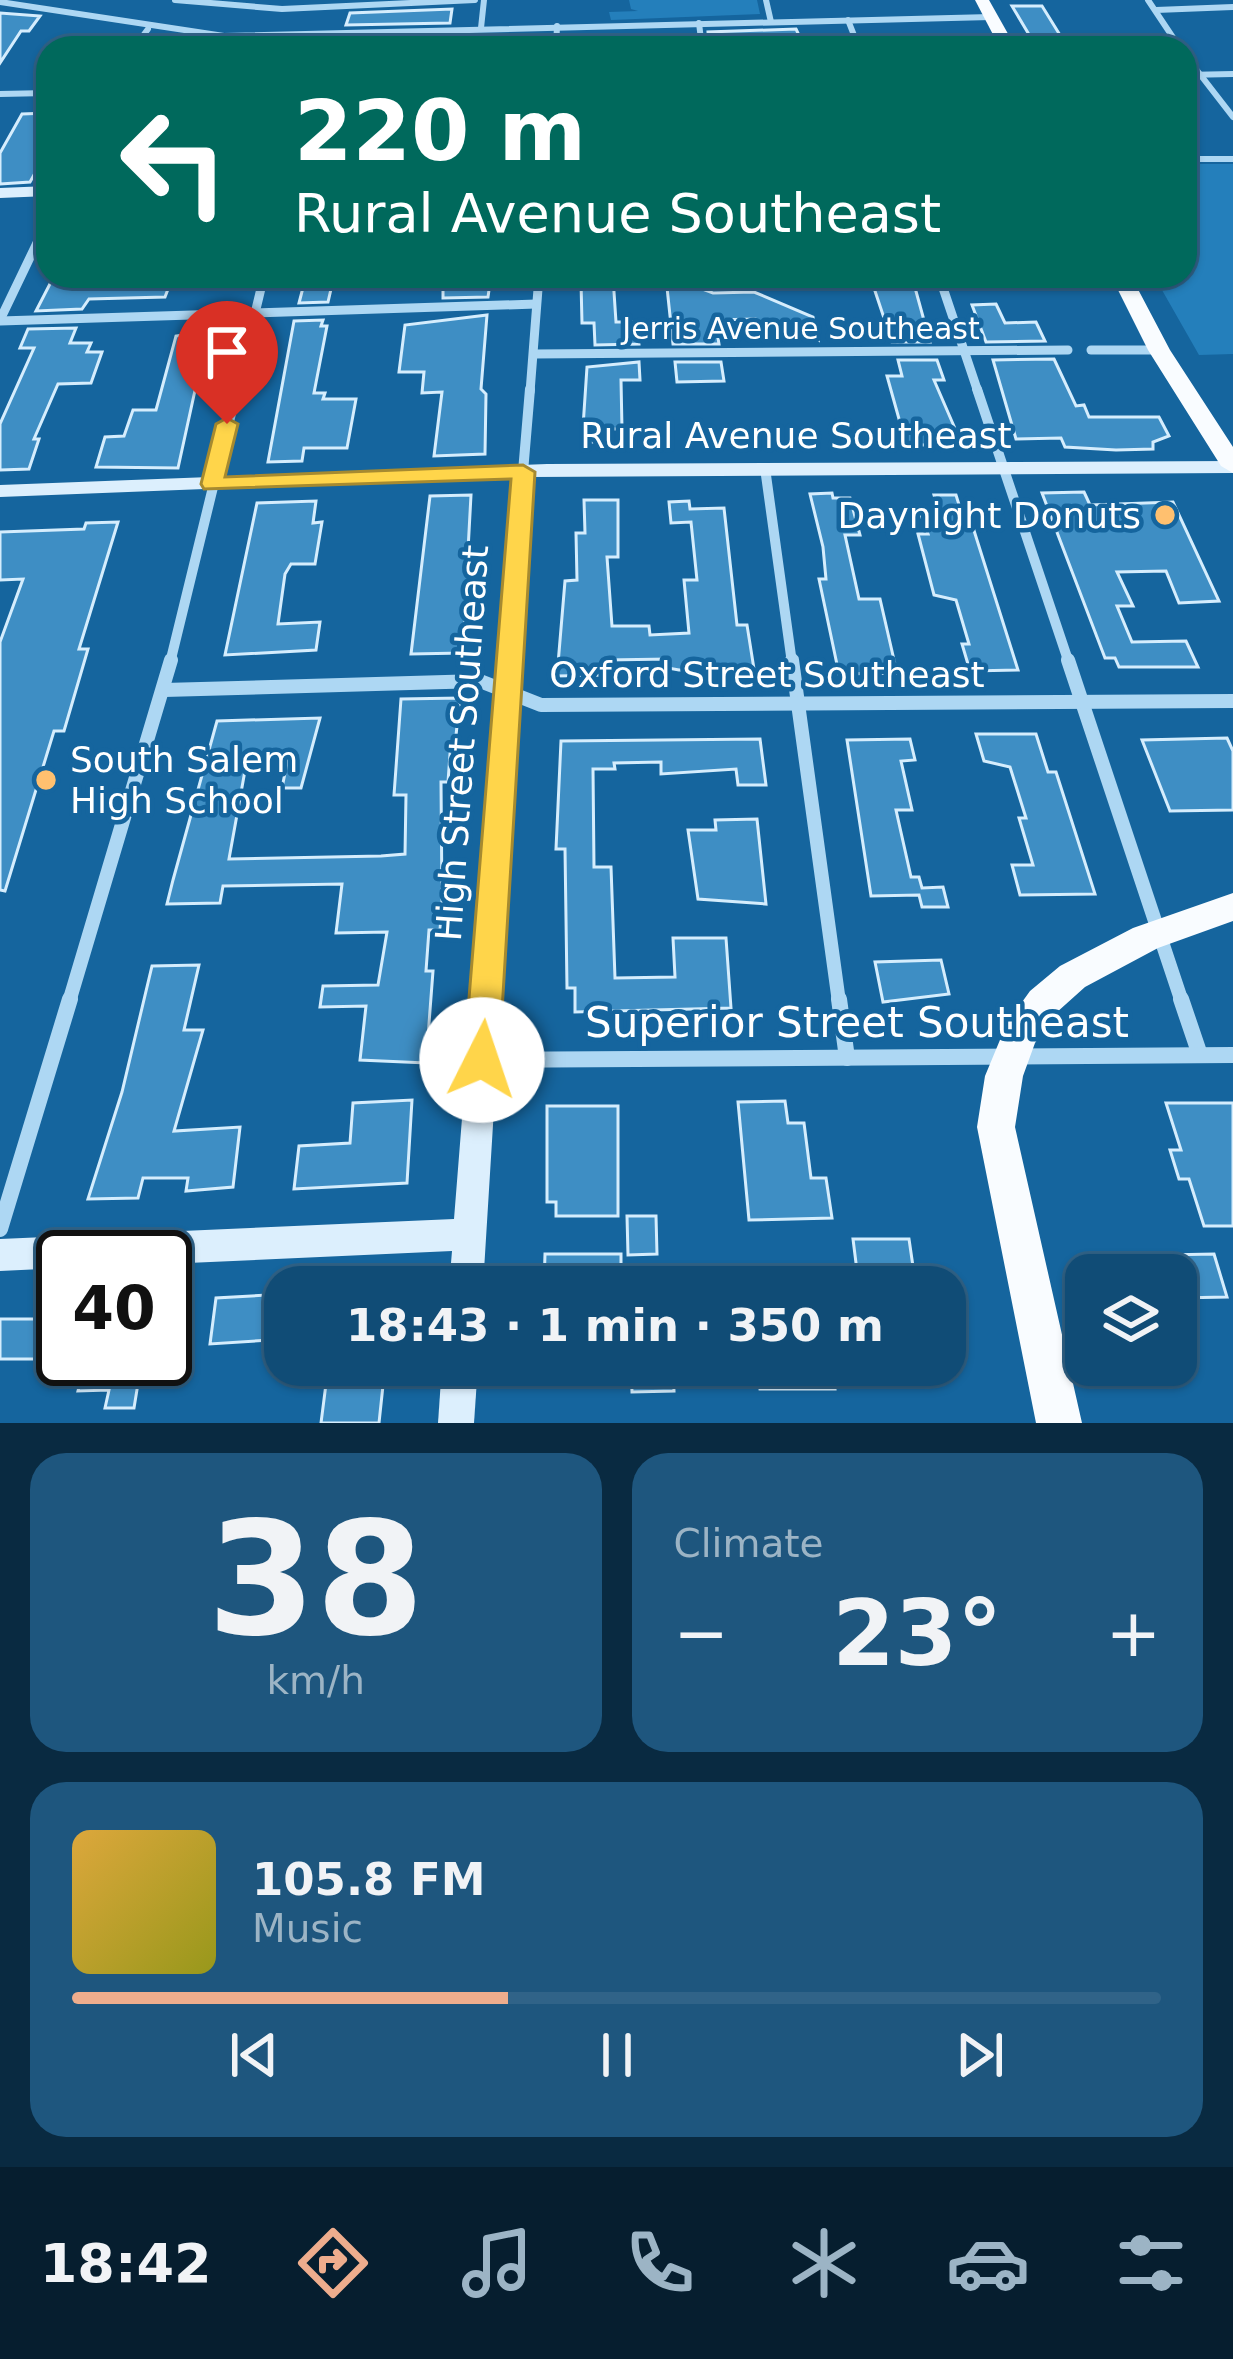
<!DOCTYPE html>
<html lang="en">
<head>
<meta charset="utf-8">
<style>
  body { margin:0; font-family:"DejaVu Sans",sans-serif; background:#1e567e; color:#f1f3f6; height:100vh; display:flex; flex-direction:column; font-size:45px; white-space:nowrap }
  * { box-sizing:border-box; margin:0 }
  p { font-size:39px; color:#9cb4c5 }
  .icon { flex:none; width:66px; height:66px; fill:none; stroke:currentColor; stroke-width:2; stroke-linecap:round; stroke-linejoin:round }
  .map { position:relative; height:1423px; overflow:hidden }
  .details { display:flex; flex-direction:column; gap:30px; padding:30px; background:#092a41; flex:1 }
  .details>* { flex:none }
  .hud { position:absolute; left:36px; top:36px; width:1161px; height:252px; border-radius:36px; box-shadow:0 3px 9px #0004,0 0 0 3px #306388; background:#00695c; color:#fff; overflow:hidden }
  .buttons { position:absolute; left:1065px; top:1254px; display:grid; gap:24px }
  .buttons a { display:grid; place-items:center; width:132px; height:132px; border-radius:24px; background:#104c76; box-shadow:0 3px 9px #0004,0 0 0 3px #306388; font-size:60px }
  .speed { position:absolute; left:36px; top:1230px; display:flex; gap:24px; font-size:60px; font-weight:700; text-align:center }
  .speed>* { display:grid; place-content:center; width:156px; height:156px; border-radius:50%; background:#104c76; box-shadow:0 3px 9px #0004,0 0 0 3px #306388; line-height:1 }
  .speed .limit { border:6px solid #111; border-radius:18px; background:#fff; color:#111 }
  .pin { position:absolute; display:grid; place-items:center; width:102px; height:102px; color:#fff; margin:-123px -51px; border-radius:50% 50% 50% 0; rotate:-45deg; box-shadow:0 0 12px #0007 }
  .pin .icon { rotate:45deg }
  .me { position:absolute; width:132px; margin:-66px; rotate:4deg; stroke-linejoin:round; filter:drop-shadow(0 0 9px #0008) }
  .turn { display:flex; align-items:center; gap:42px; height:252px; padding:0 60px; font-size:54px }
  .turn .icon { width:156px; height:156px; stroke-width:2.5 }
  .turn b { display:block; font-size:84px; line-height:102px }
  .big { font-size:90px; font-weight:600; line-height:1.1 }
  .details .widget { flex:1; display:flex; flex-direction:column; justify-content:center; gap:18px; min-width:0; padding:0 42px; border-radius:36px; background:#1e567e }
  .details .dial { align-items:center; gap:0 }
  .dial b { font-size:156px; line-height:1 }
  .song { display:flex; align-items:center; gap:36px }
  .cover { width:144px; height:144px; border-radius:18px; background:linear-gradient(135deg,hsl(40 70% 55%),hsl(60 70% 35%)) }
  .played { height:12px; border-radius:6px; background:linear-gradient(90deg,#eead8d 40%,#306388 40%) }
  .keys { display:flex; justify-content:space-around; direction:ltr }
  .heat { display:flex; justify-content:space-between; align-items:center; font-size:66px; direction:ltr }
  .details .tiles { flex:1; display:grid; gap:30px; grid-template-columns:1fr 1fr }
  .widget:last-child { grid-column:span 2 }
  .trip { position:absolute; left:264px; top:1266px; width:702px; height:120px; border-radius:36px; background:#104c76; box-shadow:0 3px 9px #0004,0 0 0 3px #306388; font-weight:600; line-height:120px; text-align:center }
  .tab-bar { display:flex; height:192px; justify-content:space-around; align-items:center; background:#061e2f; color:#9cb4c5 }
  .tab-bar .icon { width:84px; height:84px }
  .tab-bar .on { color:#eead8d }
  .tab-bar b { font-size:54px; color:#f1f3f6 }
  .map>svg:first-child { display:block }
  .green { fill:#247fbb }
  .building { fill:#3e8ec4; stroke:#d5edfd; stroke-width:3 }
  .lines { fill:none; stroke-linecap:round; stroke-linejoin:round }
  .street-far4 { stroke:#add7f3; stroke-width:6 }
  .street-far3 { stroke:#add7f3; stroke-width:9 }
  .street-far2 { stroke:#add7f3; stroke-width:10 }
  .street-far1 { stroke:#add7f3; stroke-width:14 }
  .street { stroke:#add7f3; stroke-width:16 }
  .secondary { fill:#dceffd; fill-rule:evenodd }
  .primary { fill:#f9fcff; fill-rule:evenodd }
  .route { fill:#ffd54a; stroke:#a68a30; stroke-width:3 }
  .poi-dot { fill:#ffc06f; stroke:#15659e; stroke-width:4.5 }
  .labels { text-anchor:middle; dominant-baseline:central; stroke-width:9; stroke-linejoin:round; paint-order:stroke }
  .far-street-label { font-size:30px; fill:#fff; stroke:#15659e }
  .street-label { font-size:36px; fill:#fff; stroke:#15659e }
  .poi-label { font-size:36px; fill:#fff; stroke:#15659e; text-anchor:end }
  .near-street-label { font-size:42px; fill:#fff; stroke:#15659e }
</style>
</head>
<body>
<div class="map">
<svg width="1233" height="1423" viewBox="0 0 1233 1423">
  <rect width="100%" height="100%" fill="#15659e"/>
  <g class="green">
    <path d="M629,0H757L760,14L611,20L609,12L638,11L631,9Z"/>
    <path d="M1185,164H1233V354L1199,355L1154,276H1185Z"/>
  </g>
  <g class="building">
    <path d="M1012,6H1042L1068,48H1037Z"/>
    <path d="M452,9L450,23L346,25L350,13Z"/>
    <path d="M0,13L40,16L29,31H21L0,63Z"/>
    <path d="M796,29L805,48H709L708,32Z"/>
    <path d="M48,113V150L30,182L0,184V153L22,114Z"/>
    <path d="M54,276L81,279L173,276L165,297L89,299L82,309L36,311Z"/>
    <path d="M306,276H334L328,302L299,303Z"/>
    <path d="M491,276L488,297L443,298V285L451,284V277Z"/>
    <path d="M613,277L616,322H638L639,344L595,345L594,323H582L581,282Z"/>
    <path d="M666,278H701L702,289L713,293L754,292L813,317L818,340L785,326H756L755,319L715,320L719,344H673Z"/>
    <path d="M890,284H914L930,342H892L874,288Z"/>
    <path d="M996,304L1005,323L1036,322L1045,341L986,342L972,305Z"/>
    <path d="M487,315L481,389L486,394L485,454L434,456L442,392L422,393L424,372H399L405,325Z"/>
    <path d="M323,320L321,326H327L314,393H325L323,399H356L347,448H304L302,461L268,462L294,321Z"/>
    <path d="M76,328L70,343H91L87,352H102L91,383L58,384L34,439H39L29,469L0,470V424L34,348H20L28,329Z"/>
    <path d="M208,331L178,468L96,467L105,437L124,436L133,410H156L176,336Z"/>
    <path d="M1054,359L1076,406L1084,405L1089,417H1159L1169,436L1153,442V449L1116,450L1065,447L1061,438L1016,439L993,360Z"/>
    <path d="M898,360H937L944,380H934L963,447L906,444L887,376H902Z"/>
    <path d="M639,362L640,380H621L622,429H608L609,442H582L587,367Z"/>
    <path d="M675,362H721L724,381L677,382Z"/>
    <path d="M1084,492L1090,505L1173,502L1219,601L1179,603L1166,571L1117,572L1133,606H1117L1132,642L1186,641L1198,667H1119L1115,658H1105L1042,493Z"/>
    <path d="M832,493L833,498H850L860,535H845L859,599H880L897,673L839,674L819,579H826L823,547L810,494Z"/>
    <path d="M471,495L467,569H472V587L467,588L463,653L411,654L430,496Z"/>
    <path d="M934,495H956L964,521H971L1018,670L970,671L962,644H969L956,600L934,595L918,534H928L920,512H939Z"/>
    <path d="M584,500H618V557H607L612,626H649L650,635L689,633L684,580H697L691,522L671,523L669,502L689,501L690,509L724,508L737,625H747L754,669L679,670L668,668V659L607,660V675L557,676L565,581L577,580L576,533H585Z"/>
    <path d="M316,501L313,523L322,522L315,564H291L285,574L278,624L320,622L316,650L225,655L257,503Z"/>
    <path d="M118,522L79,649H88L64,731H54L5,891L0,890V642L23,579L0,580V532L84,529L86,523Z"/>
    <path d="M460,698L454,754H450L448,782H441L442,902L440,930H429L426,971H433L426,1063L360,1060L366,1006L320,1007L323,986L378,985L387,932L336,933L342,884L223,886L220,903L167,904L173,880L217,721L320,718L301,788H282L289,753L248,754L229,859L381,856L405,854L406,795H394L401,699Z"/>
    <path d="M976,734H1036L1048,772H1056L1095,894L1020,895L1012,865H1033L1019,818H1026L1010,767L984,761Z"/>
    <path d="M1227,738L1233,751V810L1170,811L1142,740Z"/>
    <path d="M760,739L766,785H738L736,769L661,774V762L614,763L615,769H593L594,867H611L615,978L675,977L673,938H726L731,1008L575,1012V988H567L565,849H556L561,741Z"/>
    <path d="M910,739L915,760L901,761L912,810H896L911,877H919L922,888L943,887L948,907H922L919,895L871,896L847,740Z"/>
    <path d="M757,819L766,904L698,899L688,830H716L715,820Z"/>
    <path d="M941,960L949,994L883,1002L875,962Z"/>
    <path d="M199,965L184,1030H203L174,1131L240,1127L233,1187L186,1191L188,1178H143L138,1198L88,1199L122,1092L152,966Z"/>
    <path d="M412,1100L407,1183L294,1189L299,1146L350,1143L353,1103Z"/>
    <path d="M785,1101L788,1123H804L811,1178H826L832,1218L749,1220L738,1102Z"/>
    <path d="M1166,1103H1233V1226H1204L1189,1179H1179L1170,1150H1181Z"/>
    <path d="M547,1106H618V1216H556V1202H547Z"/>
    <path d="M627,1216H656L657,1254L628,1255Z"/>
    <path d="M853,1239H909L916,1287H859Z"/>
    <path d="M545,1254H621V1287H544Z"/>
    <path d="M1214,1254L1227,1297L1176,1298V1275H1117L1112,1256Z"/>
    <path d="M285,1294V1339L210,1344L216,1298Z"/>
    <rect x="0" y="1319" width="63" height="40"/>
    <path d="M86,1359H142L134,1408H105L109,1390L78,1391Z"/>
    <path d="M631,1365H673L674,1391L632,1392Z"/>
    <path d="M758,1365H833L835,1389H760Z"/>
    <path d="M327,1376H384L379,1423H321Z"/>
  </g>
  <g class="lines">
    <g class="street-far4">
      <path d="M175,0L282,9L475,0"/>
      <path d="M766,0L771,22"/>
      <path d="M1148,0L1180,48"/>
      <path d="M0,2L224,36L991,17"/>
      <path d="M1156,10L1233,7"/>
      <path d="M848,20L859,48"/>
      <path d="M699,23L702,48"/>
      <path d="M481,28L484,0"/>
      <path d="M134,48L148,29"/>
      <path d="M556,48L557,26"/>
      <path d="M1185,55L1233,117"/>
      <path d="M1185,75L1233,74"/>
      <path d="M0,94L48,93"/>
      <path d="M1185,159H1233"/>
    </g>
    <g class="street-far3">
      <path d="M779,276L823,281L879,276"/>
      <path d="M939,276L978,392"/>
      <path d="M0,320L48,220"/>
      <path d="M0,321L536,304"/>
      <path d="M1091,350H1159"/>
      <path d="M534,354L1068,350"/>
      <path d="M236,392L264,276"/>
      <path d="M530,392L539,276"/>
    </g>
    <g class="street-far2">
      <path d="M977,389L1069,663"/>
      <path d="M765,468L792,663"/>
      <path d="M523,472L530,389"/>
      <path d="M170,663L237,389"/>
    </g>
    <g class="street-far1">
      <path d="M792,660L839,1002"/>
      <path d="M1068,660L1182,1002"/>
      <path d="M164,690L480,681L541,705L1233,701"/>
      <path d="M69,1002L171,660"/>
    </g>
    <g class="street">
      <path d="M839,999L847,1058"/>
      <path d="M1181,999L1200,1055"/>
      <path d="M484,1060L1233,1055"/>
      <path d="M0,1229L70,999"/>
    </g>
    <g class="secondary">
      <path d="M48,186V196L0,198V188Z"/>
      <path d="M1233,461V473L533,477L483,1287H449L452,1251L165,1264V1257H63V1268L0,1271V1239L454,1219L513,477L0,497V485L547,464Z"/>
      <path d="M442,1365H478L474,1423H438Z"/>
    </g>
    <g class="primary">
      <path d="M975,0H989L1016,48H1000Z"/>
      <path d="M1111,276H1131L1170,350L1233,447V473L1221,466L1148,350Z"/>
      <path d="M1233,893V921L1158,948L1085,987L1056,1013L1035,1043L1023,1076L1015,1127L1082,1423H1036L977,1127L985,1076L1007,1023L1030,991L1060,966L1133,928Z"/>
    </g>
  </g>
  <path class="route" d="M227,418L238,424L225,477L523,465L535,472L499,1060L494,1071L482,1075L469,1071L464,1060L511,479L204,489L201,484L216,424Z"/>
  <g class="poi-dot">
    <circle cx="1165" cy="515" r="12"/>
    <circle cx="46" cy="780" r="12"/>
  </g>
  <g class="labels">
    <g class="far-street-label">
      <text x="801" y="328">Jerris Avenue Southeast</text>
    </g>
    <g class="street-label">
      <text x="796" y="435">Rural Avenue Southeast</text>
      <text x="767" y="674">Oxford Street Southeast</text>
      <text transform="translate(462 743) rotate(-86)">High Street Southeast</text>
    </g>
    <g class="poi-label">
      <text x="1141" y="515">Daynight Donuts</text>
      <text x="70" y="759" text-anchor="start">South Salem<tspan x="70" dy="41">High School</tspan></text>
    </g>
    <g class="near-street-label">
      <text x="857" y="1022">Superior Street Southeast</text>
    </g>
  </g>
</svg>
<div class="buttons">
<a><svg class="icon" aria-label="layers" viewBox="0 0 24 24"><path d="M12 4l9 5-9 5-9-5zM3 14l9 5 9-5"/></svg></a>
</div>
<div class="speed"><div class="limit">40</div></div>
<div class="pin" style="left:227px;top:424px;background:#d93025"><svg class="icon" aria-label="arrive" viewBox="0 0 24 24"><path d="M6 21V4h12l-3 4 3 4H6"/></svg></div>
<svg class="me" style="left:482px;top:1060px" viewBox="-20 -20 40 40"><circle r="19" fill="#fff"/><path d="M0-13L10 11 0 6-10 11z" fill="#ffd54a"/></svg>
<div class="trip">18:43 · 1 min · 350 m</div>
<div class="hud">
<div class="turn"><svg class="icon" aria-label="left" viewBox="0 0 24 24"><path d="M17 20v-9H6M10 6l-5 5 5 5"/></svg><div><b>220 m</b>Rural Avenue Southeast</div></div>
</div>
</div>
<section class="details">
<div class="tiles">
<div class="widget dial"><b>38</b><p>km/h</p></div>
<div class="widget"><p>Climate</p>
<div class="heat"><a>−</a><b class="big">23°</b><a>+</a></div>
</div>
<div class="widget">
<div class="song"><i class="cover"></i><div><b>105.8 FM</b><p>Music</p></div></div>
<div class="played"></div>
<div class="keys"><svg class="icon" aria-label="previous" viewBox="0 0 24 24"><path d="M18 5L8 12l10 7zM5 5v14"/></svg><svg class="icon" aria-label="pause" viewBox="0 0 24 24"><path d="M8 5v14M16 5v14"/></svg><svg class="icon" aria-label="next" viewBox="0 0 24 24"><path d="M6 5l10 7-10 7zM19 5v14"/></svg></div>
</div>
</div>
</section>
<nav class="tab-bar">
<b>18:42</b>
<svg class="icon on" aria-label="directions" viewBox="0 0 24 24"><path d="M12 3l9 9-9 9-9-9zM9 14v-3h6M13 9l2 2-2 2"/></svg>
<svg class="icon" aria-label="music" viewBox="0 0 24 24"><path d="M9 18V5l10-2v13"/><circle cx="6" cy="18" r="3"/><circle cx="16" cy="16" r="3"/></svg>
<svg class="icon" aria-label="phone" viewBox="0 0 24 24"><path d="M5 4h4l2 5-3 2q2 4 5 5l2-3 5 2v4C11 20 4 13 5 4z"/></svg>
<svg class="icon" aria-label="climate" viewBox="0 0 24 24"><path d="M12 3v18M4 7l16 10M4 17L20 7"/></svg>
<svg class="icon" aria-label="car" viewBox="0 0 24 24"><path d="M5 17H2v-5l4-1 3-4h7l3 4 3 1v5h-3M9 17h6M6 11h13"/><circle cx="7" cy="17" r="2"/><circle cx="17" cy="17" r="2"/></svg>
<svg class="icon" aria-label="filters" viewBox="0 0 24 24"><path d="M4 7h16M4 17h16"/><circle cx="9" cy="7" r="2"/><circle cx="15" cy="17" r="2"/></svg>
</nav>
</body>
</html>
